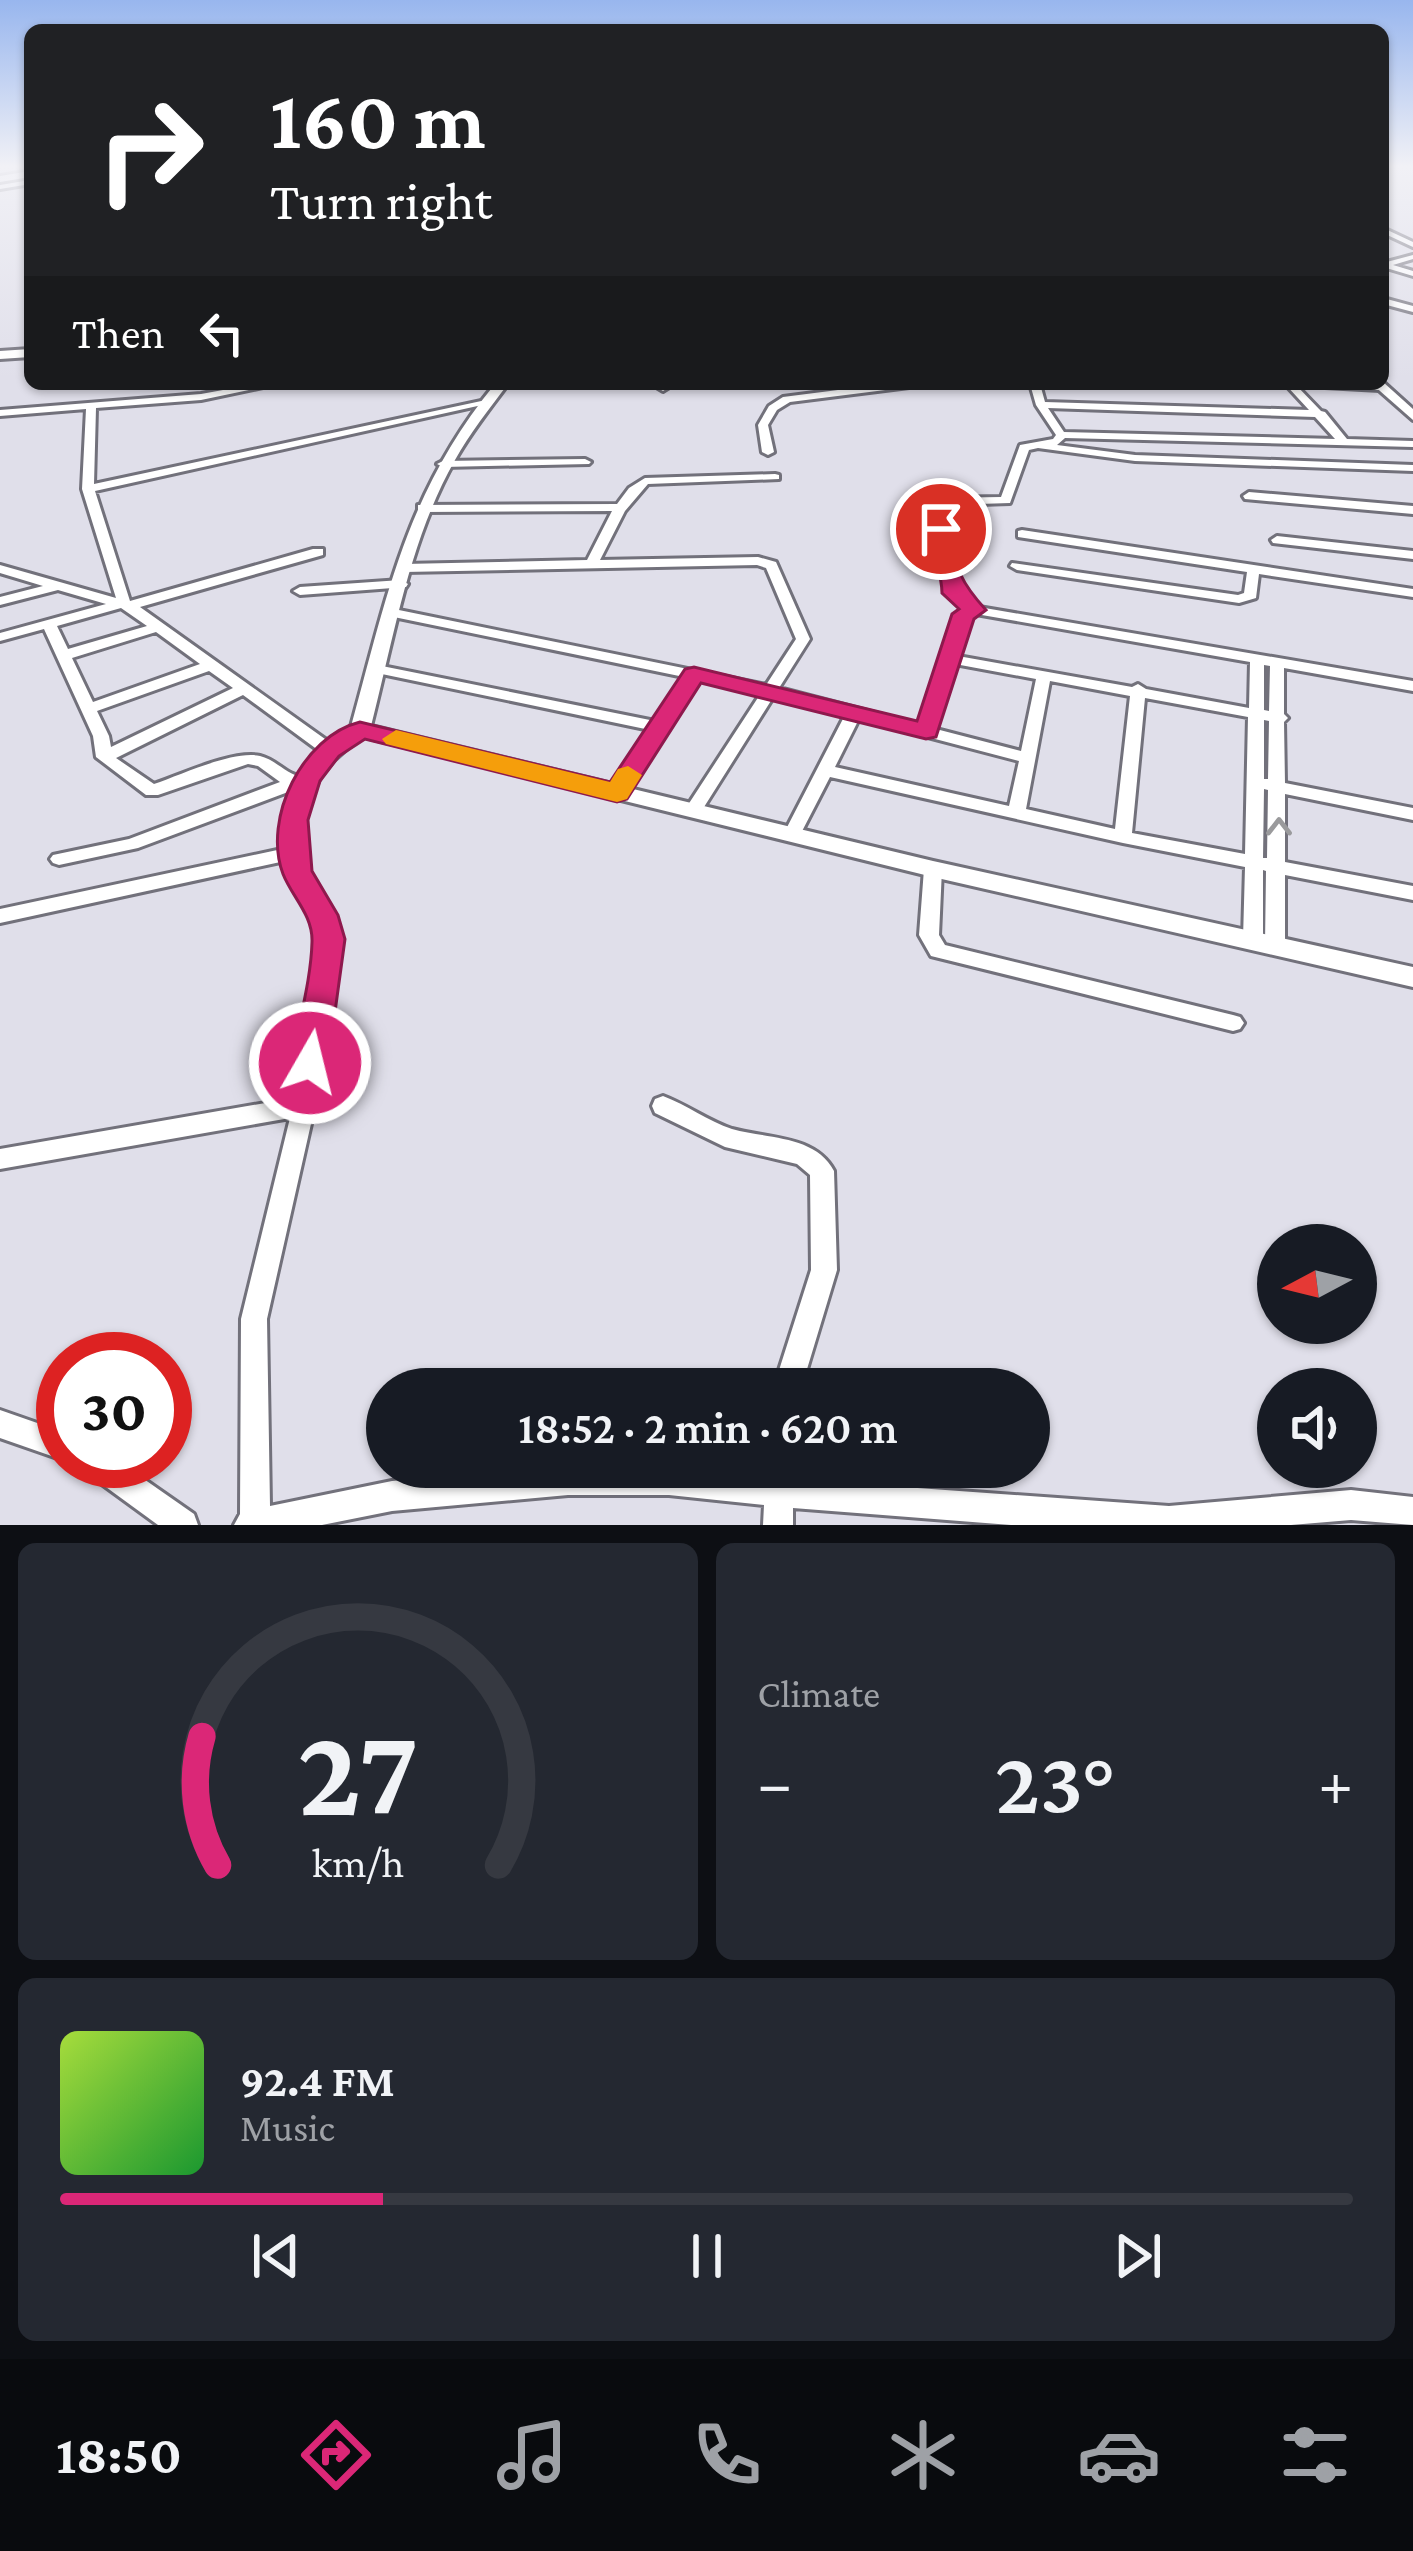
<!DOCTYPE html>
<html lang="en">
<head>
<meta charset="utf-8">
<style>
  body { margin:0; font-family:"Crimson Pro",serif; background:#242831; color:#f1f3f6; height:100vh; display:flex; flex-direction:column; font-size:45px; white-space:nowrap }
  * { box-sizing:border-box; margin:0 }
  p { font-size:39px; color:#9ea1a6 }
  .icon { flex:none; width:66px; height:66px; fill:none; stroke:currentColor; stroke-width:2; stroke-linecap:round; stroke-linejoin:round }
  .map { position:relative; height:1525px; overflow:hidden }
  .details { display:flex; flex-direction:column; gap:18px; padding:18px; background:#0d0f14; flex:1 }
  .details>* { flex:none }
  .guide { position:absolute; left:24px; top:24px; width:1365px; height:366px; border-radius:18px; box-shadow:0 3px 9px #0004; background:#202124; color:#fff; overflow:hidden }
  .needle { width:78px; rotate:263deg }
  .buttons { position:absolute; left:1257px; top:1224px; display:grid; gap:24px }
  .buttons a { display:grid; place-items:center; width:120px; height:120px; border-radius:50%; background:#171b24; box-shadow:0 3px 9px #0004; font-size:60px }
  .speed { position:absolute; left:36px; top:1332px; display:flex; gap:24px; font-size:60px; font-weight:700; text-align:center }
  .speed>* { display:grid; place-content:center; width:156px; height:156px; border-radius:50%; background:#171b24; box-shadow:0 3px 9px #0004; line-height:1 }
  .speed .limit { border:18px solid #d22; background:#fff; color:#111 }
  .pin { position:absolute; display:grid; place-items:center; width:102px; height:102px; color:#fff; margin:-51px; border:6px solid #fff; border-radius:50%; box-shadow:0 3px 12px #0007 }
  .me { position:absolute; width:132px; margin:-66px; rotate:8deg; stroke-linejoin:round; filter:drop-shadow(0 0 9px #0008) }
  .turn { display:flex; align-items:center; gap:42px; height:252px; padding:0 48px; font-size:54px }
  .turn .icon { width:156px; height:156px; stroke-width:2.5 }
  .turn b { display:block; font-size:84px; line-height:102px }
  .then { display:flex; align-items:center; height:114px; padding:0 48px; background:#0003; gap:24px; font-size:45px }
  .big { font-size:90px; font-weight:600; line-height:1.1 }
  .details .tile { flex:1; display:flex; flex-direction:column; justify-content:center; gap:18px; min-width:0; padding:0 42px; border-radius:18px; background:#242831 }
  .details .dial { align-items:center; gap:0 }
  .dial svg { height:312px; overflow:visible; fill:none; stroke:#363941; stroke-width:7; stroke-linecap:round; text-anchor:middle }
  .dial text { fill:#f1f3f6; stroke:none }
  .song { display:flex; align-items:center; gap:36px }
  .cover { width:144px; height:144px; border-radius:18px; background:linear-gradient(135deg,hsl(80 70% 55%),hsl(130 70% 35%)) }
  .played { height:12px; border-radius:6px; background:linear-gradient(90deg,#db2777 25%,#363941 25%) }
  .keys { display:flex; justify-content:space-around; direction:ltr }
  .heat { display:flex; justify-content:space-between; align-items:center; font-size:66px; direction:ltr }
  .details .tiles { flex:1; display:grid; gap:18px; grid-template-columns:1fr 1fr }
  .tile:last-child { grid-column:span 2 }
  .trip { position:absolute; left:366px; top:1368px; width:684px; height:120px; border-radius:60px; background:#171b24; box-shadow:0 3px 9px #0004; font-weight:600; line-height:120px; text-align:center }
  .dock { display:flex; height:192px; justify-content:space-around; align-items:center; background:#090b0e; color:#9ea1a6 }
  .dock .icon { width:84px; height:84px }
  .dock .on { color:#db2777 }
  .dock b { font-size:54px; color:#f1f3f6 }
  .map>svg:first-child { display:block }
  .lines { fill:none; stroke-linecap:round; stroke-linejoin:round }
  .minor-casing { stroke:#72717b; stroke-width:6 }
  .tertiary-casing { stroke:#72717b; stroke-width:6 }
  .primary-casing { stroke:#72717b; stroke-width:6 }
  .motorway-casing { stroke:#72717b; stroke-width:6 }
  .minor { fill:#fff; fill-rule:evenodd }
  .tertiary { fill:#fff; fill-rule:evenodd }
  .primary { fill:#fff; fill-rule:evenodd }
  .motorway { fill:#fff; fill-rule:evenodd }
  .oneway { stroke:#9a9a9c }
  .route { fill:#db2777; stroke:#8e194d; stroke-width:3 }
  .slow { fill:#f59e0b }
</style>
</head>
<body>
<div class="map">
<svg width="1413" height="1525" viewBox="0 0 1413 1525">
  <rect width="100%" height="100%" fill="#e0dfea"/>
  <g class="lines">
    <g class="minor-casing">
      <g id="minor">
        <path d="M30,180V184L0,189V185Z"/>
        <path d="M1383,228L1413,242V247L1383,233Z"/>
        <path d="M1413,255V259L1393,265L1413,271V276L1383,267V263Z"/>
        <path d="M1383,298L1413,306V312L1383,304Z"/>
        <path d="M256,384H277L201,400L96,408L94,484L486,400L491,403L95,491L130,601L313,549H323V555L140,607L332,744L360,725L368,730L334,760L321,776L304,810L300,830V850L306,872L339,939L315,1106L267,1319L270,1506L392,1481L562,1467H674L764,1476L765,1467H793V1479L1169,1506L1351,1490L1413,1497V1525L1351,1520L1291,1525H1011L793,1508V1525H763L764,1505L669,1495H568L392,1511L322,1525H234L240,1514L241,1319L290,1118L0,1169V1149L294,1098L319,939C311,912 292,889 285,861L0,923V909L282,849C282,827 286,809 296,789L138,848L59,865L53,863L50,859L53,855L129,839L280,782L258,766L248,764L158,795H146L96,757L93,736L44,629L0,641V633L106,604L58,590L0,605V597L43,586L0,573V565L116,598L82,489L86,409L0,416V410L201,394ZM121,608L147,626L68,649L57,626ZM156,632L200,664L93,702L72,658ZM209,671L233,688L111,747L109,736L97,711ZM243,695L322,753L304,777C287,776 277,760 260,756C233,750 181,775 154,784L116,758Z"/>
        <path d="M662,384H674L663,391L658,388Z"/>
        <path d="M885,384H914L909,387L790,402L777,410L768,425L774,452L768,455L762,452L758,425L769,406L783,397Z"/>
        <path d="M1030,384H1040L1045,402L1309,410L1285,384H1295L1321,411L1325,412L1347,439L1413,441V447L1065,438L1057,445L1135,455L1413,465V471L1135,461L1038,448L1029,450L1010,503L948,505L947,554L960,579L962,594L979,607L1413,681V691L1284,668V714L1288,718L1284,722L1285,783L1413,808V820L1285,794V862L1413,886V900L1285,875V944L1282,949L1275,951L1268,949L1265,944L1266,871L1263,870V939L1260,944L1253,946L1246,944L1243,939L1245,867L1123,843L830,777L798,839H786L783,835L845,715L774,696L699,815L693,817L684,811L761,693L698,680L623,797L617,799L608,793L650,730L377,673L370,669L377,665L655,721L684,677L389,616L387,613L394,609L766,685L796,639L766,568L757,565L404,572L397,568L404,564L587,560L612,511L422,512L418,511V505L617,504L629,488L645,478L775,474L779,475V479L648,484L625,511L600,560L758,557L776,562L810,639L779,688L921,725L957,614L965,609L948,596L946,579L935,554L936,502L942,498L1001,497L1020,445L1053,439L1056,435L1036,405ZM1048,408L1315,417L1335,439L1064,432ZM976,614L1250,662L1249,708L1146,689L1138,684L1132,687L958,656L970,616ZM955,664L1036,679L1021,751L936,729ZM1264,665L1270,666L1269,711L1264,710ZM1050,681L1130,696L1115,829L1026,809ZM1145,698L1248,717L1245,854L1132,833ZM859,719L1019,761L1009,806L835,767ZM1264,720L1269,721L1268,779H1264ZM1264,789L1268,790L1267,858H1263Z"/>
        <path d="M1320,384H1380L1385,387L1380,390L1325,387Z"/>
        <path d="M585,459L591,462L589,464L443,467L437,464L443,461Z"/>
        <path d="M1249,492L1413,506V514L1245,499L1243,496Z"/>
        <path d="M1022,530L1413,589V597L1259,574L1256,598L1239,603L1017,570L1010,566L1012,563L1238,595L1244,593L1247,572L1018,537V531Z"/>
        <path d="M1277,536L1413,551V559L1273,543L1271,540Z"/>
        <path d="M401,580L408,584L406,587L300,595L293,591L300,587Z"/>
        <path d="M933,863L939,864L942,869L939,935L945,945L1233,1015L1240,1017L1244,1023L1240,1029L1233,1031L931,956L919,935L924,869L927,864Z"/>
        <path d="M663,1096C687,1105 708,1121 732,1129C767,1139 815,1135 834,1171L837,1270L801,1389H773L811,1270L810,1175L797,1164L725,1147L655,1113L652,1106L655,1099Z"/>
        <path d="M0,1410L63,1432V1460L0,1438Z"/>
        <path d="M80,1461H118L194,1514L198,1525H158L84,1471Z"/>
      </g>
    </g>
    <g class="tertiary-casing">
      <g id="tertiary">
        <path d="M1383,382L1413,409V420L1372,384Z"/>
        <path d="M495,384H508C489,409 470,433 455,460C409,541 394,637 371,726L933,861L1413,967V987L933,877L353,734L350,730C387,597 405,494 495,384Z"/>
      </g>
    </g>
    <g class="primary-casing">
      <path id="primary" d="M30,349V357L0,359V351Z"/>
    </g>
    <g class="motorway-casing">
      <path id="motorway" d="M30,171V177L0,182V176Z"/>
    </g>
    <use href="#minor" class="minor"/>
    <use href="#tertiary" class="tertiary"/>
    <use href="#primary" class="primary"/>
    <use href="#motorway" class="motorway"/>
  </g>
  <defs><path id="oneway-chevron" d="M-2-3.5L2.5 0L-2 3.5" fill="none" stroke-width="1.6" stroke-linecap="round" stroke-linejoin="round" transform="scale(3)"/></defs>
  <use class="oneway" href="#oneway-chevron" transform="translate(1279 827) rotate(-90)"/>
  <linearGradient id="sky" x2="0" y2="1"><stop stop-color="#98b6ee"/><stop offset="0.44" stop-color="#f1f1f6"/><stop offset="1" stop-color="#f1f1f6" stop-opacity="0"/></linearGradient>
  <rect width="1413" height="378" fill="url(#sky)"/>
  <path class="route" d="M941,523L952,529C952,566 963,585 986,610L974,619L936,737L926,739L701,683L627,799L617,802L365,739L339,756L320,781L308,820L312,871L338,915L345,939L328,1063L322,1073L310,1077L297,1073L292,1063C298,1024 311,981 312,942C313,915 292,897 283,874C262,818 303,736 360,722L610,782L685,669L694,667L917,721L952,614L959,609L942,593C942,570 930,553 931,529Z"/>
  <path class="slow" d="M396,730L610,782L618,769L628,766L642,775L627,799L617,802L386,744L382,739Z"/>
</svg>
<div class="buttons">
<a><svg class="needle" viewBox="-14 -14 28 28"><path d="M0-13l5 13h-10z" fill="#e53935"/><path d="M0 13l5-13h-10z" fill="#9ea1a6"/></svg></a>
<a><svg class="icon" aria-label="sound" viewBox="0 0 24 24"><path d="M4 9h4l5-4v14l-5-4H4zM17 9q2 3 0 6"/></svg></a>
</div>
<div class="speed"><div class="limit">30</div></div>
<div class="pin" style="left:941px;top:529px;background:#d93025"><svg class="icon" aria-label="arrive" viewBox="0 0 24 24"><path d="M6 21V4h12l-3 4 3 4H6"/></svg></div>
<svg class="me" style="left:310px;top:1063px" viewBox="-20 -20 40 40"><circle r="17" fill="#db2777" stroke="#fff" stroke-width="3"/><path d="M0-11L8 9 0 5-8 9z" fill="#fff"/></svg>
<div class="trip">18:52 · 2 min · 620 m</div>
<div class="guide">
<div class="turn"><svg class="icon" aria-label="right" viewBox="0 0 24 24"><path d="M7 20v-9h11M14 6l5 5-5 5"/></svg><div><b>160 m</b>Turn right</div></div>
<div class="then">Then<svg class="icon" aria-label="left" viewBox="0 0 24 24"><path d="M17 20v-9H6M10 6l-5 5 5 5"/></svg></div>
</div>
</div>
<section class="details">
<div class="tiles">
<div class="tile dial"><svg viewBox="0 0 100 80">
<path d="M14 69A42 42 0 1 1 86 69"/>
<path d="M14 69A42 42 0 0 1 10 36" stroke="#db2777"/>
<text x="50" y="56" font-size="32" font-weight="700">27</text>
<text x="50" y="72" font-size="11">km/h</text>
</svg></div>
<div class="tile"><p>Climate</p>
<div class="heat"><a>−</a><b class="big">23°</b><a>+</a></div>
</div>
<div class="tile">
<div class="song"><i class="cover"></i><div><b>92.4 FM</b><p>Music</p></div></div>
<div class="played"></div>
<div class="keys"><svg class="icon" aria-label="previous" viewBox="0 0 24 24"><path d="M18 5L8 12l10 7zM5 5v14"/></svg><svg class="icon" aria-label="pause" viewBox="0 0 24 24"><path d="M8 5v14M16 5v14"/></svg><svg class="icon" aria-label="next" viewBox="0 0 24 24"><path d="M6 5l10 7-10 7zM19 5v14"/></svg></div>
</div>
</div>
</section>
<nav class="dock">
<b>18:50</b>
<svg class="icon on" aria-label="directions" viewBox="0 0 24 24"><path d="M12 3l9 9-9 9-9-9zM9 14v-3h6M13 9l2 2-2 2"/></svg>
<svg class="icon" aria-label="music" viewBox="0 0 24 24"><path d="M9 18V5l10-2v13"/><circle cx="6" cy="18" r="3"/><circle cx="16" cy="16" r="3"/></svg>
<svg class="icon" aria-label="phone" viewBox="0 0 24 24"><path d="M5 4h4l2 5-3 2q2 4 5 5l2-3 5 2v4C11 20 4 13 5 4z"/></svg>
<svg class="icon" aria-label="climate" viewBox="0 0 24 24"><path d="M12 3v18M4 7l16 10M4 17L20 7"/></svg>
<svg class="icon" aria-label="car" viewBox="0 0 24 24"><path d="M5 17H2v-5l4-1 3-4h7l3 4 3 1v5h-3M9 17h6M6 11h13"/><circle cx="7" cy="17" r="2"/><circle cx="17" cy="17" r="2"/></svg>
<svg class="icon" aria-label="filters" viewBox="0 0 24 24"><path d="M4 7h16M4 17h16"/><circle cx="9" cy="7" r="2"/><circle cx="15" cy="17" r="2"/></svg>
</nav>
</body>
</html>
